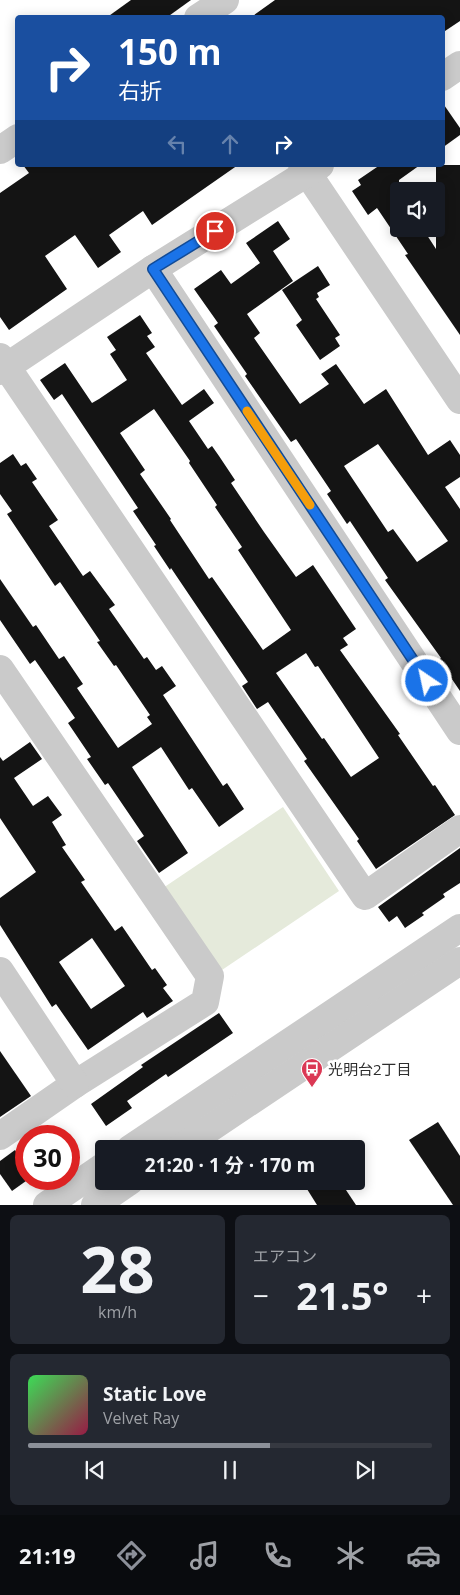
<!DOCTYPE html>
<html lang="ja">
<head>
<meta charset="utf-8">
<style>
  body { margin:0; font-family:"Open Sans","Noto Sans JP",sans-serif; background:#242831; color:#f1f3f6; height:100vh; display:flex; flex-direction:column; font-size:19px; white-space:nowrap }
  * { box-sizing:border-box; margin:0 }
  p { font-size:16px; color:#9ea1a6 }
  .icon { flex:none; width:28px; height:28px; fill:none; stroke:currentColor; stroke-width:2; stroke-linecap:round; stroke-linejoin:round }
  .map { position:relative; height:1205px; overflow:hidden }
  .details { display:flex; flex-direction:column; gap:10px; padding:10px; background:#0d0f14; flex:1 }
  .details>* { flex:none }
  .guide { position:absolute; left:15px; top:15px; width:430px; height:152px; border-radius:5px; box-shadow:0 2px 12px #0003; background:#1a4fa0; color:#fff; overflow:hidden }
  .controls { position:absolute; left:390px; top:182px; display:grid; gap:10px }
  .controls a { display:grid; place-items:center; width:55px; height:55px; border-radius:5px; background:#171b24; box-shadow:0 2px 12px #0003; font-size:25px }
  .speed { position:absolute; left:15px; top:1125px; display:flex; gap:10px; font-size:25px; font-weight:700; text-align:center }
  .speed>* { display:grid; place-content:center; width:65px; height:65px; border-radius:50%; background:#171b24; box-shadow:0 2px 12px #0003; line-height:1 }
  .speed .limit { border:8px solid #d22; background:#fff; color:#111 }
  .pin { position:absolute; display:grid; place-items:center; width:42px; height:42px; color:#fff; margin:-21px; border:2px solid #fff; border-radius:50%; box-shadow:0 1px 5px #0007 }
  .me { position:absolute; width:55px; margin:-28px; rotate:326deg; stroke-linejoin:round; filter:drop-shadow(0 0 4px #0008) }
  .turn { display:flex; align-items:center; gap:18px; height:105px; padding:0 20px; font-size:22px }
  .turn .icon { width:65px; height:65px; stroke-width:2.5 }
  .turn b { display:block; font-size:35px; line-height:42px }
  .lanes { display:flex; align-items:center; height:48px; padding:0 20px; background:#0003; justify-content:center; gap:25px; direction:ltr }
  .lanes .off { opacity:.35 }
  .big { font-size:38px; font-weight:700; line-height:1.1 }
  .details .tile { flex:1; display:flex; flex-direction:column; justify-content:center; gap:8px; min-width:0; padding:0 18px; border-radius:8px; background:#242831 }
  .details .dial { align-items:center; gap:0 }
  .dial b { font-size:65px; line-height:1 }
  .song { display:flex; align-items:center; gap:15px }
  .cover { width:60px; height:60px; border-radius:8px; background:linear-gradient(135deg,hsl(130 70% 55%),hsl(340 70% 35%)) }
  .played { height:5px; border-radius:2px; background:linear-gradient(90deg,#8c9099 60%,#363941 60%) }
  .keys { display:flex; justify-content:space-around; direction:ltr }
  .heat { display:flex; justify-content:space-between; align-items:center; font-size:28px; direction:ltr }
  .details .tiles { flex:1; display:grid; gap:10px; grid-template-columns:1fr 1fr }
  .tile:last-child { grid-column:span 2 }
  .trip { position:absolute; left:95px; top:1140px; width:270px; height:50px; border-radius:5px; background:#171b24; box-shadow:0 2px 12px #0003; font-weight:700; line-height:50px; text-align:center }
  .menu { display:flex; height:80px; justify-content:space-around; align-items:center; background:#090b0e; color:#9ea1a6 }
  .menu .icon { width:35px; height:35px }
  .menu .active { color:#8c9099 }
  .menu b { font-size:22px; color:#f1f3f6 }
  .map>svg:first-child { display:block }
  .green { fill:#e5eadb }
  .building { fill:#141414; fill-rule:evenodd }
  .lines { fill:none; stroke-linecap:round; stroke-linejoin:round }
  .minor { stroke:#cacaca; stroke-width:28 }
  .route-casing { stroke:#114b97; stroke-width:12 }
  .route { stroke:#1a73e8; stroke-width:9 }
  .slow { stroke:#f59e0b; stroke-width:9 }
  .labels { text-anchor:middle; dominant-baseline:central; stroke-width:5; stroke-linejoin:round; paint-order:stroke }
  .poi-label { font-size:15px; fill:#2d2d2d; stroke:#fff; text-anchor:start }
</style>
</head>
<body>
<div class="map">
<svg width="460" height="1205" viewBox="0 0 460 1205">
  <rect width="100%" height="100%" fill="#fff"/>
  <path class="green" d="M283,807L339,891L219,972L163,888Z"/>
  <g class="building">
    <path d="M131,0H191L166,18H106Z"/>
    <path d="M275,0H460V21L442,33V18H250Z"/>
    <path d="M442,102L460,128V135L442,148Z"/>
    <path d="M23,165H238L152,225L143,211L109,235L121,252L98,268L75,235L45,256L67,289L9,330L0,317V193L29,173Z"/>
    <path d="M380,165H420L399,180V229H423L436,249V165H460V335L405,255L408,254L377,208L368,215L352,191L361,185L358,180Z"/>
    <path d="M278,221L290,239L273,251L293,281L247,314L260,333L254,338L300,404L329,384L321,374L336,364L364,404L386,389L428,455L450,440L460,455V477L445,487L460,509V691L439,660L441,658L385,580L388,578L350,521L347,524L327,494L331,491L296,439L291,442L245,376L247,374L214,326L218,323L194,289L221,270L231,284L260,263L246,243ZM378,444L448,541L417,562L393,529L388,532L344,466Z"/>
    <path d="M318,266L330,285L317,293L319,297L316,299L340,335L335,338L340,346L320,360L296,325L302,320L282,290Z"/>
    <path d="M140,315L152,333L147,336L155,347L146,353L182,405L204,389L214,403L189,421L208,449L212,446L219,456L235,480L231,483L264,532L296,577L313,565L356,629L343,638L348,645L340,650L400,734L398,735L433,786L435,785L455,815L376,869L357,841L359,839L304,761L307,759L268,702L257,709L242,686L248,682L171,568L170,570L154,546L156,545L133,511L138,508L62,394L54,400L40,380L65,363L92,403L99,399L127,380L110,354L116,350L107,337ZM154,409L190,461L189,463L217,505L215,507L242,547L238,550L291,630L263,650L212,577L209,579L170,520L171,519L140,474L145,470L120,433ZM306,653L315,667L318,666L379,758L351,777L324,738L322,739L276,673Z"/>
    <path d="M13,454L21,466L26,463L37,479L32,482L58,520L49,526L83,576L90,571L115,605L109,609L144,659L147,657L156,670L162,666L176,686L163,695L223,786L227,783L244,809L219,827L192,788L189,790L161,747L132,767L188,853L159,873L137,841L144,836L108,783L105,785L87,759L91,757L68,723L75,718L35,660L30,664L0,620V579L33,627L36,625L59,659L64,656L83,684L77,688L118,748L152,724L147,717L150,715L116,665L114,666L97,642L100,641L60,582L55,586L7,514L12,511L0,494V463Z"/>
    <path d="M30,742L42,759L14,778L33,806L48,796L62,815L52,822L66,845L62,847L85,880L81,882L115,931L122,926L152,970L155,968L167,985L163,988L173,1001L147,1018L143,1012L88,1050L56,1004L52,1007L0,925V898L36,872L0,818V757L3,761ZM92,938L125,986L91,1009L59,962Z"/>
    <path d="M460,848V883L443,894L445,897L422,913L424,915L405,928L397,916L389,922L378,907Z"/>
    <path d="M219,1013L233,1033L168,1077L166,1074L127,1101L132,1108L106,1126L91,1104L143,1067L141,1065Z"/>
    <path d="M0,1051L31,1096L0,1117Z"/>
    <path d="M438,1122L460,1156V1205H453L409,1140Z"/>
    <path d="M15,1150L26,1166V1181L12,1191L0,1174V1161Z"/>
    <path d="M302,1181H340L356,1205H317Z"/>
  </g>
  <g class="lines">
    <g class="minor">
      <path d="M198,18L225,0"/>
      <path d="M442,77L460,65"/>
      <path d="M0,150L18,138"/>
      <path d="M302,165L460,400"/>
      <path d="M153,269L460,731"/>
      <path d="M0,357L365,896L460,829"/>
      <path d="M0,371L153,269L320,165"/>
      <path d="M0,669L210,976L205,1002L75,1084L0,1136"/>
      <path d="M0,971L75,1084"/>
      <path d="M130,1149L460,928"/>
      <path d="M179,1149L460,961"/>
      <path d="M47,1205L104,1166"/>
      <path d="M95,1205L130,1181"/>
    </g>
  </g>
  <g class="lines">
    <g class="route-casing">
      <path id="route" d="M215,231L153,269L427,681"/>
    </g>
    <use href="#route" class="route"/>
    <path class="slow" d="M247,411L310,505"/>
  </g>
  <defs>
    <g id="bus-pin" transform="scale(1.125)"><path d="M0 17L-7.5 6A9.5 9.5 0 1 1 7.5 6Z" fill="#db3854" stroke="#fff"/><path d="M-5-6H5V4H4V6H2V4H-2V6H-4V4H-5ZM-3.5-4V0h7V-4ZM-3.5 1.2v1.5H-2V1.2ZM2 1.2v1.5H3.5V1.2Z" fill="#fff"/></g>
  </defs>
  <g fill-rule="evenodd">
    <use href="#bus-pin" x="312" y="1069"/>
  </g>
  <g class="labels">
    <g class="poi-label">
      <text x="328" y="1069">光明台2丁目</text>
    </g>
  </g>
</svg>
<div class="controls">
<a><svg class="icon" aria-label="sound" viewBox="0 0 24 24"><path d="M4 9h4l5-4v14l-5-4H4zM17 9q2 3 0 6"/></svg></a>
</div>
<div class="speed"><div class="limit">30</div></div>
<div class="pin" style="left:215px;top:231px;background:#d93025"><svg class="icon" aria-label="arrive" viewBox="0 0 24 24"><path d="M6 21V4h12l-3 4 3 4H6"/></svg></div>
<svg class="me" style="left:427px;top:681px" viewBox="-20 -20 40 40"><circle r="17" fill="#1a73e8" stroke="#fff" stroke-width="3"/><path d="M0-11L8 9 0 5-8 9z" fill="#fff"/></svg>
<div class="trip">21:20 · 1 分 · 170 m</div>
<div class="guide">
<div class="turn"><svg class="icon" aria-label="right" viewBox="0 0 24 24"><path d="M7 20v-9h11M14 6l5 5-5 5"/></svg><div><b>150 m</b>右折</div></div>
<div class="lanes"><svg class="icon off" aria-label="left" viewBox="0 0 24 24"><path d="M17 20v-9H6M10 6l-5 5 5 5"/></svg><svg class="icon off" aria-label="ahead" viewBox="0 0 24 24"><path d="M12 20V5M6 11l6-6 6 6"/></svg><svg class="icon" aria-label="right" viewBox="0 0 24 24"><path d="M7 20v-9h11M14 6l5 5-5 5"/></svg></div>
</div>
</div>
<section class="details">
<div class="tiles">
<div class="tile dial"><b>28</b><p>km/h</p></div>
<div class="tile"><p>エアコン</p>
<div class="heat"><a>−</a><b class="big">21.5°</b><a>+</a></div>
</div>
<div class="tile">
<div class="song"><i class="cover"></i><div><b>Static Love</b><p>Velvet Ray</p></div></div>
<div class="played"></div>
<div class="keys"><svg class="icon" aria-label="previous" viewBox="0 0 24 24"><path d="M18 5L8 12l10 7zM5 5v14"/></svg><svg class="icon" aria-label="pause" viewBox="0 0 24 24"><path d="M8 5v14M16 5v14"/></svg><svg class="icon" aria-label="next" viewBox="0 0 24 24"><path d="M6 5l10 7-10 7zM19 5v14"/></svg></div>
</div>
</div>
</section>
<nav class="menu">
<b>21:19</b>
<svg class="icon active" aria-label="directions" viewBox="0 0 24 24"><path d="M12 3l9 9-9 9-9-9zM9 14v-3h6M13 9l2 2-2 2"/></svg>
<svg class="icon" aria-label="music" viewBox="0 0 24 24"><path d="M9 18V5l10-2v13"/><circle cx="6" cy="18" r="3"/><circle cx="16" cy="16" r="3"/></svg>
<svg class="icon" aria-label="phone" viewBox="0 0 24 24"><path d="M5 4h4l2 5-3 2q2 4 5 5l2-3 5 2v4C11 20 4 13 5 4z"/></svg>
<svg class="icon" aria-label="climate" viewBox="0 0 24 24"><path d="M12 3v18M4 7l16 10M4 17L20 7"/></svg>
<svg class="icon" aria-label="car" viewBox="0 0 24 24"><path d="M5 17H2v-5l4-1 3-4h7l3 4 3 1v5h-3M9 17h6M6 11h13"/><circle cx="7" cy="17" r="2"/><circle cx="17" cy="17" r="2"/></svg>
</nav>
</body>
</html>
